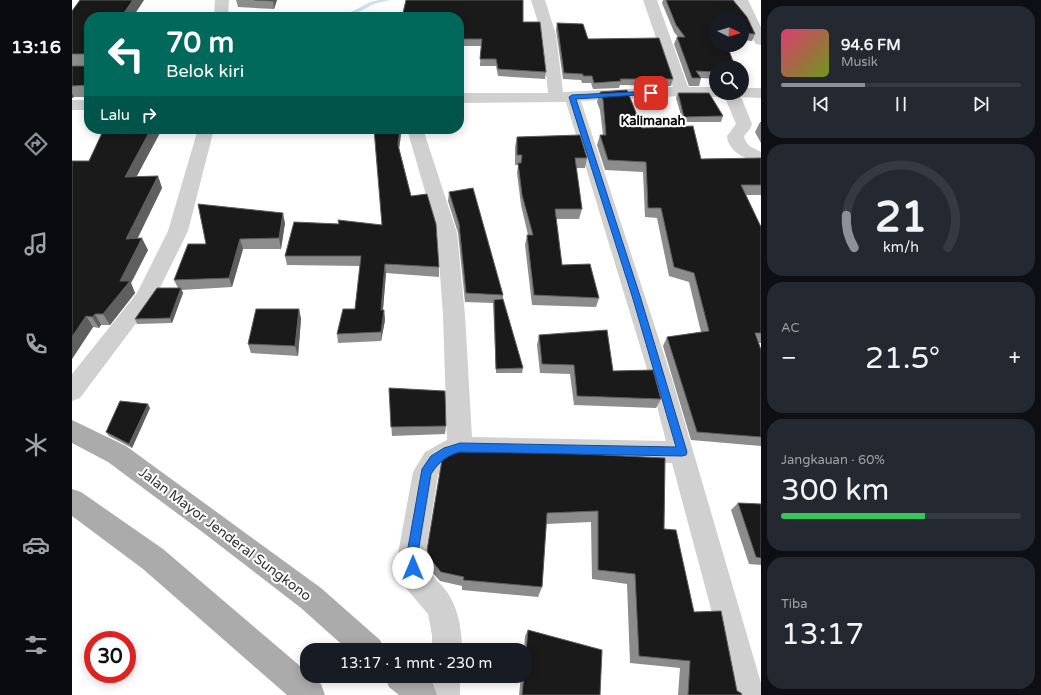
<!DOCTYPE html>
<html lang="id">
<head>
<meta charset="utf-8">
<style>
  body { margin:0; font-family:"Varela Round",sans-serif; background:#242831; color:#f1f3f6; height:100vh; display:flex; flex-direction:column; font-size:15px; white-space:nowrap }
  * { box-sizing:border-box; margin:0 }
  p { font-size:13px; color:#9ea1a6 }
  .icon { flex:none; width:22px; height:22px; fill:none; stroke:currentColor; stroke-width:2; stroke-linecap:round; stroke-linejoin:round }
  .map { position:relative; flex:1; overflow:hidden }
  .sheet { display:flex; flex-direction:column; gap:6px; padding:6px; background:#0d0f14; width:280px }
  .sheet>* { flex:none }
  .guide { position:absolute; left:12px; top:12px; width:380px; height:122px; border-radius:16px; box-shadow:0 2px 10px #0003; background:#00695c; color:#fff; overflow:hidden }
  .needle { width:26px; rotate:95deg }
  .controls { position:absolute; left:637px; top:12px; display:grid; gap:8px }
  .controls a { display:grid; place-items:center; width:40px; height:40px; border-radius:50%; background:#171b24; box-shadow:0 2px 10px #0003; font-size:20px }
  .speed { position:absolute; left:12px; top:631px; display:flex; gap:8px; font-size:20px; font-weight:700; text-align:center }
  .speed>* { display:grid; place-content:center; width:52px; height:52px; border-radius:50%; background:#171b24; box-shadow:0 2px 10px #0003; line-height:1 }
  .speed .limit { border:6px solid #d22; background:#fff; color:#111 }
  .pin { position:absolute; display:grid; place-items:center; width:34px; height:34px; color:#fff; margin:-17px; border-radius:8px; box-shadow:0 2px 6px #0006 }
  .me { position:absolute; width:44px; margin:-22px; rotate:0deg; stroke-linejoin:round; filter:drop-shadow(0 0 3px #0008) }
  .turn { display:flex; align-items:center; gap:14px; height:84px; padding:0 16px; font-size:18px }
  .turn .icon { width:52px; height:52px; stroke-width:2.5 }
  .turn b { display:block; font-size:28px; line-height:34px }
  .then { display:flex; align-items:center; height:38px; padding:0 16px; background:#0003; gap:8px; font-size:15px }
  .big { font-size:30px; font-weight:600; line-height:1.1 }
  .sheet .card { flex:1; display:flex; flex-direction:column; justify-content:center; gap:6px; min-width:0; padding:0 14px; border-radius:16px; background:#242831 }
  .sheet .dial { align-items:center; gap:0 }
  .dial svg { height:104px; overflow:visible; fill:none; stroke:#363941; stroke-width:7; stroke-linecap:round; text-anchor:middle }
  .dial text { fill:#f1f3f6; stroke:none }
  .song { display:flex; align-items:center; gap:12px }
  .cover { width:48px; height:48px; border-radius:6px; background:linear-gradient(135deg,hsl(340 70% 55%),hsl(80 70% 35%)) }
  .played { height:4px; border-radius:2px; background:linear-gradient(90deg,#8c9099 35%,#363941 35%) }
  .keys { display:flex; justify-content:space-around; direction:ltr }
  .heat { display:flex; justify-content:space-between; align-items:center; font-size:22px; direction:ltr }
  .charge { height:6px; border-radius:3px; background:linear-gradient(90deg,#34c759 60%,#363941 0) }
  .trip { position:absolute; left:228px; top:643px; width:232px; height:40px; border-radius:16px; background:#171b24; box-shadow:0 2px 10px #0003; font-weight:600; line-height:40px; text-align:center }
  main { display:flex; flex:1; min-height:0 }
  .menu { display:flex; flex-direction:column; width:72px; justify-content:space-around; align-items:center; background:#090b0e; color:#9ea1a6 }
  .menu .icon { width:28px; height:28px }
  .menu .selected { color:#8c9099 }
  .menu b { font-size:18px; color:#f1f3f6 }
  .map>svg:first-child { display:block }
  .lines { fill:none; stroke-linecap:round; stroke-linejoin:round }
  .stream { fill:#cfdfee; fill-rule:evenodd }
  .street { fill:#d0d0d0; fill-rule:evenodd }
  .primary { fill:#ababab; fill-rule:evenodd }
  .wall { fill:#8c8c8c }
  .shaded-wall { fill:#5f5f5f }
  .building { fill:#1a1a1a; stroke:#5f5f5f }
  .route { fill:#1a73e8; stroke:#114b97 }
  .labels { text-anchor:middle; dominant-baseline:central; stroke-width:4; stroke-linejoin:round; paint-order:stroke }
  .far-district-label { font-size:13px; font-weight:bold; fill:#000; stroke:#fff }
  .near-street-label { font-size:14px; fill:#333; stroke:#fff }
</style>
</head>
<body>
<main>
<nav class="menu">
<b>13:16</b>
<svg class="icon selected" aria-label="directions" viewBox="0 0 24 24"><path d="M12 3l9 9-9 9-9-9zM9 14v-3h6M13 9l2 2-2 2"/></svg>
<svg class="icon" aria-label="music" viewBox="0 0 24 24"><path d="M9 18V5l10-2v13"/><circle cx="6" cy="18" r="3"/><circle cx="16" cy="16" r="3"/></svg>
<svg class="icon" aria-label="phone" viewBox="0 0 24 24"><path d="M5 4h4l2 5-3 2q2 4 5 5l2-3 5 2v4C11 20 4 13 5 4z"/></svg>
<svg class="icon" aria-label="climate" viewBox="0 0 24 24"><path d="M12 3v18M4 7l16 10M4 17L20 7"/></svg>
<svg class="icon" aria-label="car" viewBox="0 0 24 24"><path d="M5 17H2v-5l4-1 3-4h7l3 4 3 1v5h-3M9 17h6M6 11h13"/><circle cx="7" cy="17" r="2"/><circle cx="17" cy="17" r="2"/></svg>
<svg class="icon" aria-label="filters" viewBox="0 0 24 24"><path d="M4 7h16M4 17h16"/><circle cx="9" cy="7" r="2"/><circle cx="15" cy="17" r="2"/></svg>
</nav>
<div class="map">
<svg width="689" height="695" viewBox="0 0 689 695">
  <rect width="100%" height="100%" fill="#fff"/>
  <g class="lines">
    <path class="stream" d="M307,0H318L302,4L277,17H270L298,2Z"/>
    <g class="street">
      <path d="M143,0H157L156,17H142Z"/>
      <path d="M459,0H473L484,35L491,92L601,87L571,0H585L616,87H644V93H651L649,95L644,97L610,96L509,101L600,379L689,683V695H662L600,463L388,459C378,461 371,467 366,475L353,559C357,578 368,580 377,595C387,611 390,632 390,650H360V635L356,614L333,587L329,577L325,559L341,472L353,452L375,440L371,315L365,233L335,129H351L385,233L393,315L400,437L594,441L578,379L494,102L387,103V93H476L470,35Z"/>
      <path d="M662,0H676L689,27V45L684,44L682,41Z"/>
      <path d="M670,88H689V98L669,97L680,124L678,129L672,136C673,145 681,148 689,152V163C675,160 656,152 655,136L664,124L651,93H670Z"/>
      <rect x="0" y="100" width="17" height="10"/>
      <path d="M126,129H142L116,231L83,298L8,398L0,401V374L65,293L96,231Z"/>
      <rect x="358" y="676" width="30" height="19"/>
    </g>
    <g class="primary">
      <path d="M0,420L54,446L249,588L308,640L313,650H276L229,608L129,531L36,462L0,443Z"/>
      <path d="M0,489L9,492L91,549L235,672V676H239L249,684L253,695H215L71,569L0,516Z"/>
      <path d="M313,676H351L361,684L365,695H327L317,687Z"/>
    </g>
  </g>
  <g class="wall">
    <path d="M164,0H205L202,9L166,7Z"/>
    <path d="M591,0H661L683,34L680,41L670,40V19H644V79L629,78L627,86H617L602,44L605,37H606L602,32L590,3Z"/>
    <path d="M0,11L17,17V97H2L0,98V66H13H0Z"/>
    <path d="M387,17L451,22L474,72L473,79L426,76L424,66H408L409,46H387Z"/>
    <path d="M485,23L601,79L599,86L548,85L547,88L521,89L519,83H510L509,80L491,79L484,30Z"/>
    <path d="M528,92L570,128L629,159L689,158V195H674L689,227V343H687L689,350V446L619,440L591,346L595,337L629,332L617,282L597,276L585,218L573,217L571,172L533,170L525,145L528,135H531L528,110L525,102Z"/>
    <path d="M606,93L651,116L649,122H611L604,98Z"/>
    <path d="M688,122H689V143L683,132Z"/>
    <path d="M50,129H90L64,177L86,176L90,188L65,238L76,250L59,283L63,293L38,325H29L27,328L21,327L0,359L17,161L49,133Z"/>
    <path d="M329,135L327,149L339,196L367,267V277L314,273L311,310H312L313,320L309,341L266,343L265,334L283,309L288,266L215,265L213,256L267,224L310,225Z"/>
    <path d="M445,137L515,158L513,168H504L510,209L507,219H484L490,265L527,298L524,307L460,305L453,245L455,235H456L449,205L445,173L446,165H443V147Z"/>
    <path d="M377,192L431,295V299L451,368L450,373H424L421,303L393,302L386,233L376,201Z"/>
    <path d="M213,223L209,249H171L160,287L109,290L111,293L100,323L65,324L63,319L106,288L102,280L134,244Z"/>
    <path d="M227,309L229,319L226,356L179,353L176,344Z"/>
    <path d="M467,335L541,371L589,399L584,408L502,405L498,374L468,373L465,345Z"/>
    <path d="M317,388L374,426L373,434L320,436Z"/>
    <path d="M78,408L60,448L37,436L34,432Z"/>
    <path d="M370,460L592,529L622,612L665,691L670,695H606L608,668L558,663L555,584L520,579L519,522L474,524L470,587L466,597L390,590V586L368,581L358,570L355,560V550Z"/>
    <path d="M666,503L689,504V565L677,564L659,510Z"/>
    <path d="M456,630L528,695H447L449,676H453V650H452L453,636Z"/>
  </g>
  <g class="shaded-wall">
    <path d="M61,0H72L61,17H49Z"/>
    <path d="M201,0H205L202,9L201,1Z"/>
    <path d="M0,93L2,97L0,98Z"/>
    <path d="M79,129H90L58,189L53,177Z"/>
    <path d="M328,129H329V135L326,155V145Z"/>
    <path d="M86,176L90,188L60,250L54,239Z"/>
    <path d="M211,213L213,223L209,249L207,238Z"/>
    <path d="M70,238L76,250L59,283L63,293L38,325L31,314Z"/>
    <path d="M168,239L171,249L160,287L157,278Z"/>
    <path d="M313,264L314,273L310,320L309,310Z"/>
    <path d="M109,288L111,293L100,323L98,318Z"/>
    <path d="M227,309L229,319L226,356L223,346Z"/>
    <path d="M312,310L313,320L309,341V332Z"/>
    <path d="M23,314L29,325L27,328L20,317Z"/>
    <path d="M14,316L21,327L0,359V337Z"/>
    <path d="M76,404L78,408L60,448L57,444Z"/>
  </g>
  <g class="building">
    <path d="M8,0H61L49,17H17V85L0,86V66H13V54H0V11Z"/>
    <path d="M182,0H201V1Z"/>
    <path d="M334,0H451V22H468L474,72L426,69L424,59H408L410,39H387V17H330Z"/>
    <path d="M594,0H661L675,17L683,34L670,33V19H644V45H655L663,67H644V72L624,71L629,78H620L605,37H613L604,25Z"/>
    <path d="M485,23L511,24L516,39L587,38L601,79H548L549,81L522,83L520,76H511V74L492,73Z"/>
    <path d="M555,90L570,128L621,126L629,159L689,158V185H669L689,227V333H683L689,350V437L625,432L595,337L637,331L622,273L602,267L589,208H576L574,162L536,160L528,135H534L531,100L528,92Z"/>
    <path d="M606,93H637L651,116L612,117Z"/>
    <path d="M50,129H79L53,177L86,176L54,239L70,238L48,281H58L31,314H23L20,317L14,316L0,337V161H17L30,133H49Z"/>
    <path d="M302,129H328L326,145L339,196L355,194L364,224L367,267L313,264L309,310H312L309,332L265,334L271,309H283L289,256H213L222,222L267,224L266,220L310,225Z"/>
    <path d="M508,135L515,158H503L510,209H483L490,265L518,264L527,298L462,295L455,235H461L450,195L446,163H449L450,155H445V137Z"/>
    <path d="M401,188L431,295L394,293L387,224L377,192Z"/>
    <path d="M126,204L211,213L207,238L168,239L157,278L102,280L116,244H134Z"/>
    <path d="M85,288H109L98,318L63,319Z"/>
    <path d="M431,299L451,368L424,369L422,300Z"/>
    <path d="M184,309H227L223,346L176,344Z"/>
    <path d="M535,330L541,371L581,370L589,399L505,396L502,365L470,364L467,335Z"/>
    <path d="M317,388L373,391L374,426L319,427Z"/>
    <path d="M48,401L76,404L57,444L34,432Z"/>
    <path d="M380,452H468L593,458L592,529L604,530L622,612L649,611L665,691L669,693L670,695H616L618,661L567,656L563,574L526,570V511L475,513L470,587L391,580L392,577L369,572L359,560L355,550L370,460Z"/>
    <path d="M666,503L689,504V558L684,557Z"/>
    <path d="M456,630L530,650L528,695H450L452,676H453V663Z"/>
  </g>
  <path class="route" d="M579,91L581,92V94L504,99L569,299L615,452L614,455L610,456L388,452C374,456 367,462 359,474L345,559L347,568L345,572L341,574L337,572L334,559L350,469L359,456L372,448L388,443L604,447L561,299L497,97L500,95Z"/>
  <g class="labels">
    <g class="far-district-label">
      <text x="581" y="121">Kalimanah</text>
    </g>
    <g class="near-street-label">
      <text transform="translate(153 534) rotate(37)">Jalan Mayor Jenderal Sungkono</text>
    </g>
  </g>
</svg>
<div class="controls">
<a><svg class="needle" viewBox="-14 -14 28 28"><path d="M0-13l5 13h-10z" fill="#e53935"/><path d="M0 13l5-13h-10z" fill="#9ea1a6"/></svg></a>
<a><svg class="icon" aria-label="search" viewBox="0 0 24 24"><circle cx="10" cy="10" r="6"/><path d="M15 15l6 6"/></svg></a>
</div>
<div class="speed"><div class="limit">30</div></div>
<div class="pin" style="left:579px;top:93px;background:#d93025"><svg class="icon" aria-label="arrive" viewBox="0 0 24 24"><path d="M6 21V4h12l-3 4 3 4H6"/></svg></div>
<svg class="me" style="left:341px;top:568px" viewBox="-20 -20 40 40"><circle r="19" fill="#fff"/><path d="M0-13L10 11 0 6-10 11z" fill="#1a73e8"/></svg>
<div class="trip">13:17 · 1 mnt · 230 m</div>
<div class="guide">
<div class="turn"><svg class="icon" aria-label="left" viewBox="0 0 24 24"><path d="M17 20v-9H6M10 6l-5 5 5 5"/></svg><div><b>70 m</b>Belok kiri</div></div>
<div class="then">Lalu<svg class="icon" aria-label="right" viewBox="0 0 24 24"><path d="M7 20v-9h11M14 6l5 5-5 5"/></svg></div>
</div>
</div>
<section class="sheet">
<div class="card">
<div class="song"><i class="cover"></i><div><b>94.6 FM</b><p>Musik</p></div></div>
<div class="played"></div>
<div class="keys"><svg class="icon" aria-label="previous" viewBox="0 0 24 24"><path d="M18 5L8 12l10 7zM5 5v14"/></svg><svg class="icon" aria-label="pause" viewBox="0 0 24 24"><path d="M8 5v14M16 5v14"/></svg><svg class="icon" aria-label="next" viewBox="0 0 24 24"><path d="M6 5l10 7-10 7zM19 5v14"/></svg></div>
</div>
<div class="card dial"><svg viewBox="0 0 100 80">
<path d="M14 69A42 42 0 1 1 86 69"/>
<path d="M14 69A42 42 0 0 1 8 44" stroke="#8c9099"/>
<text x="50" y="56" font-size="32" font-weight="700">21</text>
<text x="50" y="72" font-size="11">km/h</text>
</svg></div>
<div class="card"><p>AC</p>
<div class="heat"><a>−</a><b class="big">21.5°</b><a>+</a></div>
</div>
<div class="card"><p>Jangkauan · 60%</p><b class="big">300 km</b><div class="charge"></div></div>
<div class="card"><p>Tiba</p><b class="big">13:17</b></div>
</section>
</main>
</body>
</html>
